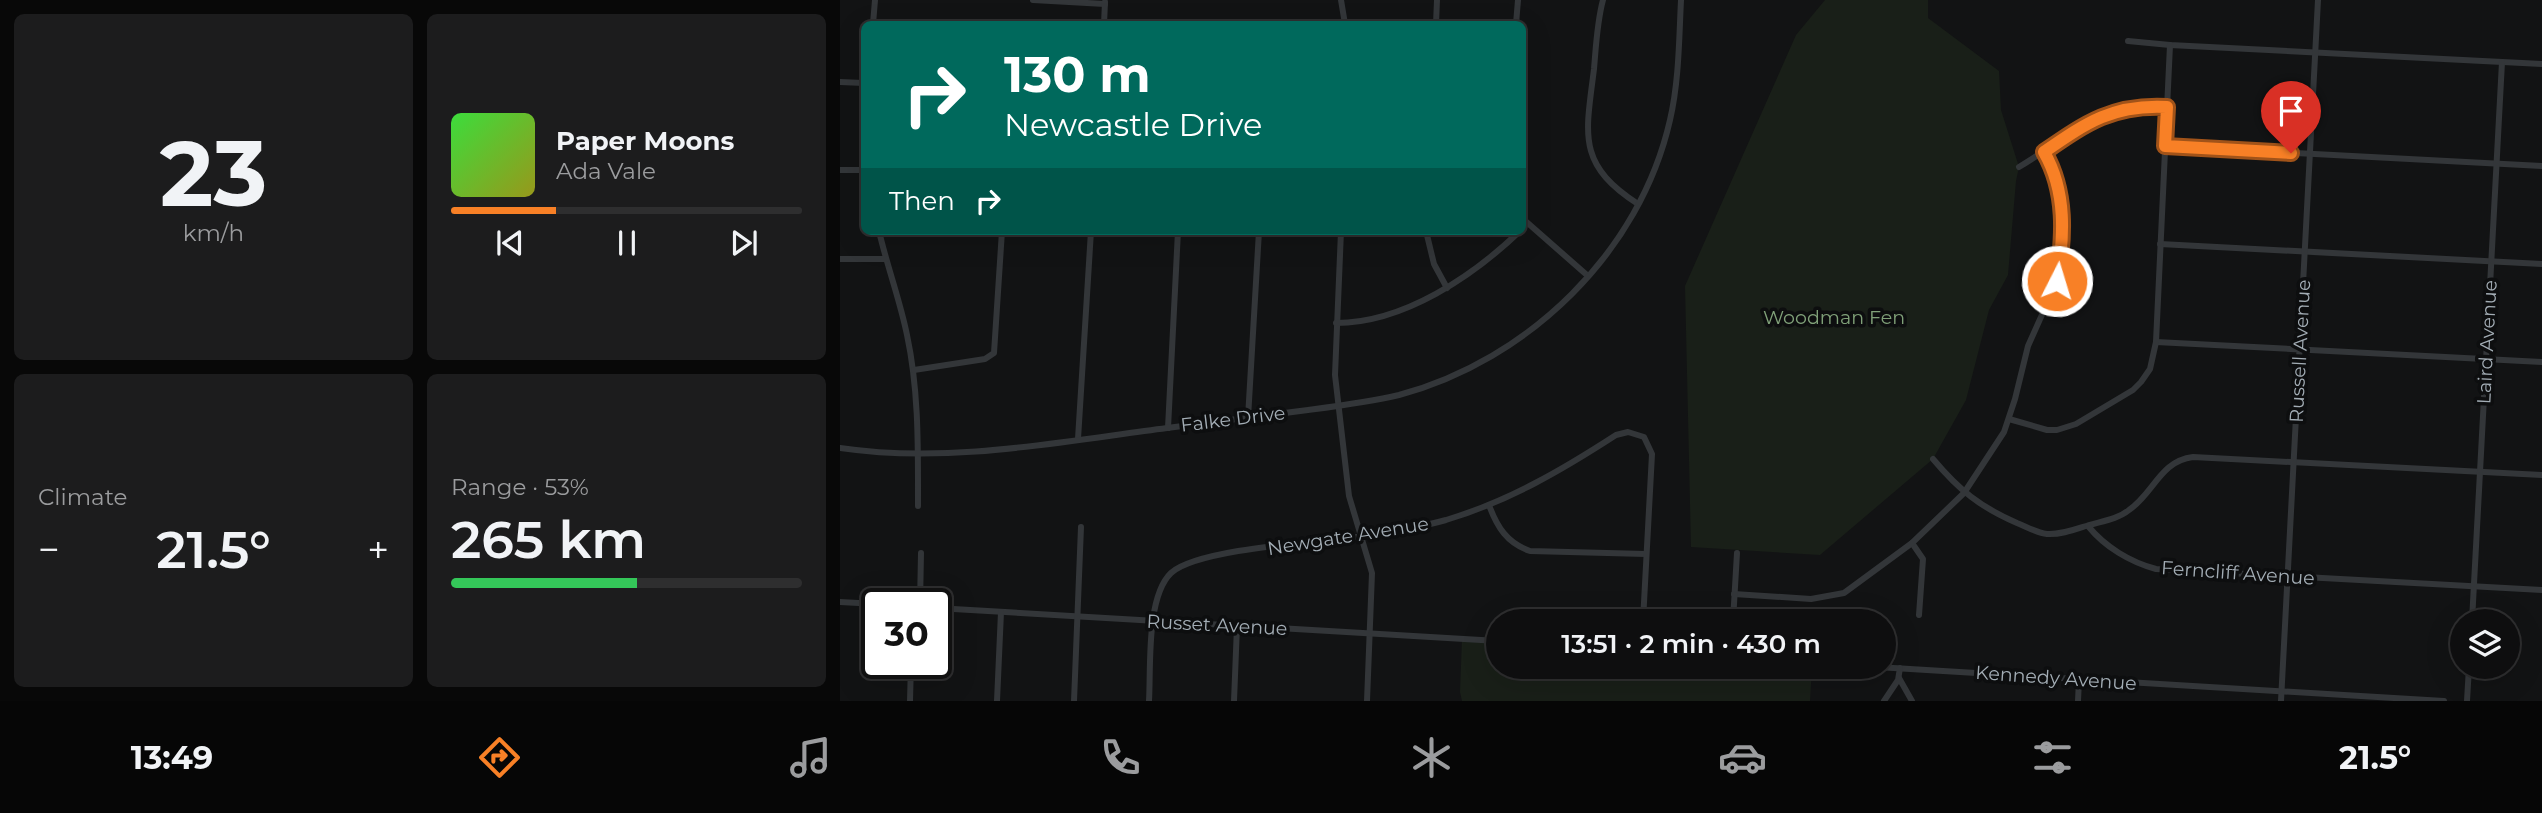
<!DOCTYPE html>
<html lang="en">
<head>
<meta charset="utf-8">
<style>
  body { margin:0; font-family:Montserrat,sans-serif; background:#1c1c1d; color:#f1f3f6; height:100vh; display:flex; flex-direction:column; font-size:26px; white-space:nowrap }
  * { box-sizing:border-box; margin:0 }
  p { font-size:23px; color:#9b9c9e }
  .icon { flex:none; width:38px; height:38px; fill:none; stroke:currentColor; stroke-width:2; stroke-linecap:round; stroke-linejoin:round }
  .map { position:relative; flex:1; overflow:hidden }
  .sheet { display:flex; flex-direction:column; gap:14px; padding:14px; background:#080808; width:840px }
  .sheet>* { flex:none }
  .top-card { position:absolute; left:21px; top:21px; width:665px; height:214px; border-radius:10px; box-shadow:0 7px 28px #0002,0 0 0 2px #2e2e2f; background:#00695c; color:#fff; overflow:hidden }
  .tools { position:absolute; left:1610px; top:609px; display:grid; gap:14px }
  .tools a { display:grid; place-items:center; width:70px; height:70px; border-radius:50%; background:#0e0e0f; box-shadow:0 7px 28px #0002,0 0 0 2px #2e2e2f; font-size:35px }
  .speed { position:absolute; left:21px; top:588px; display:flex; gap:14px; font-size:35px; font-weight:700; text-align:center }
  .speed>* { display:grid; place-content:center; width:91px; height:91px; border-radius:50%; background:#0e0e0f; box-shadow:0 7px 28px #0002,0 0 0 2px #2e2e2f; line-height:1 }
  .speed .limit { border:4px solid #111; border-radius:10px; background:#fff; color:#111 }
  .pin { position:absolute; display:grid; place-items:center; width:60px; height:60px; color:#fff; margin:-72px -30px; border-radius:50% 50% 50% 0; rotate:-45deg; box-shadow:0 0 7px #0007 }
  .pin .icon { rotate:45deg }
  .me { position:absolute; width:77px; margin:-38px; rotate:5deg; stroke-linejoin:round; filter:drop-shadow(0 0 5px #0008) }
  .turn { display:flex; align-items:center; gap:24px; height:147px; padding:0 28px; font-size:32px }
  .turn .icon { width:91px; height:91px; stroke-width:2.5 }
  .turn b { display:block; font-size:49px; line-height:60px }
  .then { display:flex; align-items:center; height:66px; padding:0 28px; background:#0003; gap:14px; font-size:26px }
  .big { font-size:52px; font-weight:600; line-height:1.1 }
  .sheet .tile { flex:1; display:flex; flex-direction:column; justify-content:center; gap:10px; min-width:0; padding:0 24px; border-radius:10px; background:#1c1c1d }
  .sheet .dial { align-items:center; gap:0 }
  .dial b { font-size:91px; line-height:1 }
  .song { display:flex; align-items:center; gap:21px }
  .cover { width:84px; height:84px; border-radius:10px; background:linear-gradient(135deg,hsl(120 70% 55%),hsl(60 70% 35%)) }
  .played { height:7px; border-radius:4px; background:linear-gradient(90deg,#f88026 30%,#2e2e2f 30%) }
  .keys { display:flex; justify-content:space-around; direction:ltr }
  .heat { display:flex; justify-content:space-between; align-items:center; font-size:38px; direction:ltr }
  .charge { height:10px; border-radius:5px; background:linear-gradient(90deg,#34c759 53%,#2e2e2f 0) }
  .sheet .tiles { flex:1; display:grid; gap:14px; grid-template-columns:repeat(2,1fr) }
  .trip { position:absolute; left:646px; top:609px; width:410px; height:70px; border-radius:35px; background:#0e0e0f; box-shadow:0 7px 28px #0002,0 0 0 2px #2e2e2f; font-weight:600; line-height:70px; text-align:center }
  .tab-bar { display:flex; height:112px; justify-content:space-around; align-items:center; background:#060606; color:#9b9c9e }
  .tab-bar .icon { width:49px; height:49px }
  .tab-bar .active { color:#f88026 }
  .tab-bar b { font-size:32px; color:#f1f3f6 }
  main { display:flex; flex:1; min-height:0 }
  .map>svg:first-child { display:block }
  .green { fill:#191f18 }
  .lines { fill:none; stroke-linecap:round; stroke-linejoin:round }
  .minor { stroke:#333639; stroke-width:6 }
  .route-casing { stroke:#a15319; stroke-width:18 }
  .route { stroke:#f88026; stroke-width:12 }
  .labels { text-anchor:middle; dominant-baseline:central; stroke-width:7; stroke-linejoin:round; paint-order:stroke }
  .park-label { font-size:19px; fill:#80a179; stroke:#0d0e0f }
  .street-label { font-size:19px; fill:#a3adb5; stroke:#0d0e0f }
</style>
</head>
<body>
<main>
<section class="sheet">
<div class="tiles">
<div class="tile dial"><b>23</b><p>km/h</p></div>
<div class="tile">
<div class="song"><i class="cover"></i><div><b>Paper Moons</b><p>Ada Vale</p></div></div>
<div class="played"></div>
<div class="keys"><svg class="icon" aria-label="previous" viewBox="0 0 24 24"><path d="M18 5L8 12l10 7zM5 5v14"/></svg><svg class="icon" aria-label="pause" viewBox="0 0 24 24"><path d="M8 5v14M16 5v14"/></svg><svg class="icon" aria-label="next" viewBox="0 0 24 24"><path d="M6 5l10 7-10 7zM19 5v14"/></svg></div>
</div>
<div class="tile"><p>Climate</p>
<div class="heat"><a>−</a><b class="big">21.5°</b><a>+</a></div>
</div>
<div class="tile"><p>Range · 53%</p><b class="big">265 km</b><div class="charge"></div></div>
</div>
</section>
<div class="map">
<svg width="1702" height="701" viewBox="0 0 1702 701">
  <rect width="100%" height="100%" fill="#121314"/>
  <g class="green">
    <path d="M985,0H1088V18L1159,71L1161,110L1179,167L1176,181L1168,275L1149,310L1126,400L1093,459L980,555L851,547L845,286L956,35Z"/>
    <path d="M622,639L658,641V667H972L970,701H622L620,692Z"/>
  </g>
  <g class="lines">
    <g class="minor">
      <path d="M193,0L265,4"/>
      <path d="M501,0L505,24"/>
      <path d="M763,0C757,22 756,46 754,69C746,134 736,164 798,204"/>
      <path d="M33,24L35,0"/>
      <path d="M264,24L265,2"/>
      <path d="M596,24L597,0"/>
      <path d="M676,24L678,0"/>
      <path d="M1288,41L1330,45L1702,64"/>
      <path d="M0,82L24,83"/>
      <path d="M1325,146L1702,166"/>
      <path d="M1179,167C1234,134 1258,104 1327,107"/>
      <path d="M0,170H24"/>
      <path d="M682,218L748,276"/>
      <path d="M39,231C47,266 60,300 67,335C79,391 78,448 78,506"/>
      <path d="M501,231L495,375L509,496L532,573L527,701"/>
      <path d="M586,231L594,264L607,288"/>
      <path d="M1320,244L1702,264"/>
      <path d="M0,259H46"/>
      <path d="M496,323C564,323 633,276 680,231"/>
      <path d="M1316,342L1702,362"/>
      <path d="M74,370L145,359L154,353L162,231"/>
      <path d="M408,418L419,231"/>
      <path d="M1169,419L1207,430H1217L1236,424L1293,390L1301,382L1310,369L1316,342L1330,45"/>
      <path d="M328,428L338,231"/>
      <path d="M238,439L251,231"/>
      <path d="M0,448C108,464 219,442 327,428C374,422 421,416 468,410C498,406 529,402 559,395C689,360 800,252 830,120C839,81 839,40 841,0"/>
      <path d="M1093,459C1119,490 1140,507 1177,523C1187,527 1197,533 1207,534C1221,535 1236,529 1249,525C1263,521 1278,519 1289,510C1314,493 1320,461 1353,457L1702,475"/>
      <path d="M649,505C657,527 667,543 690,551L806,554"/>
      <path d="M1248,526C1265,547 1290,562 1316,569L1702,590"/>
      <path d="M1072,543L1083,559L1079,615"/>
      <path d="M894,594L971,599L1004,593L1072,543L1124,493L1164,432L1175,399L1188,346L1217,281L1221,198L1217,179L1204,152"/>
      <path d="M0,602L37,604"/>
      <path d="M80,604L81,553"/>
      <path d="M96,608L658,641"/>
      <path d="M893,621L897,553"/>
      <path d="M1632,621L1662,62"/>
      <path d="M1037,667L1604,701"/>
      <path d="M1059,678L1072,701"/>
      <path d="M70,701L71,663"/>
      <path d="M157,701L161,612"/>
      <path d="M234,701L241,527"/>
      <path d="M309,701C311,667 306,597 331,573C357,549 477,542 517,537C547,533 577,528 606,520C669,501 722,470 776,435L788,432L804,437L812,454L803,621"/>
      <path d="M394,701L397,626"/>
      <path d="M1044,701L1058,680L1060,668"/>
      <path d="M1238,701L1239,680"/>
      <path d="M1441,701L1478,0"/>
      <path d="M1627,701L1629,667"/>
    </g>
  </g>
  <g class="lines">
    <g class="route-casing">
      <path id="route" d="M1217,281C1224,237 1227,192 1204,152C1246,123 1273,104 1327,107L1325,146L1451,153"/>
    </g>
    <use href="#route" class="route"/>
  </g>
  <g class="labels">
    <g class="park-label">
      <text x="994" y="317">Woodman Fen</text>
    </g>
    <g class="street-label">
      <text transform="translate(1647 342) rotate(-87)">Laird Avenue</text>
      <text transform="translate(1460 351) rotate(-87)">Russell Avenue</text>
      <text transform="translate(393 419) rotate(-7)">Falke Drive</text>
      <text transform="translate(508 536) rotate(-9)">Newgate Avenue</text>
      <text transform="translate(1398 573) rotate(4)">Ferncliff Avenue</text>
      <text transform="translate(377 625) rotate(3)">Russet Avenue</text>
      <text transform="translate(1216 678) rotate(4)">Kennedy Avenue</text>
    </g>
  </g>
</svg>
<div class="tools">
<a><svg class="icon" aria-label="layers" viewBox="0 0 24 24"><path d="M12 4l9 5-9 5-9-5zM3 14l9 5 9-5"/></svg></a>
</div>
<div class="speed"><div class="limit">30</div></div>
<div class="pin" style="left:1451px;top:153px;background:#d93025"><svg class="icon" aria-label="arrive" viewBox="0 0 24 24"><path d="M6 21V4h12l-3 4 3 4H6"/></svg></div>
<svg class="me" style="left:1217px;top:281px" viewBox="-20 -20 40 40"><circle r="17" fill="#f88026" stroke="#fff" stroke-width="3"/><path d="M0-11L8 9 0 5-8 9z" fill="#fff"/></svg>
<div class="trip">13:51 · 2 min · 430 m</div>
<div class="top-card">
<div class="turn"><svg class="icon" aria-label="right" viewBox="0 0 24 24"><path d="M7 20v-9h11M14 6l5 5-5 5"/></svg><div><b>130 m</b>Newcastle Drive</div></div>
<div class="then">Then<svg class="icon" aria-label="right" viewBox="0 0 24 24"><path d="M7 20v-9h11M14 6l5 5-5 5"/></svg></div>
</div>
</div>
</main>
<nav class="tab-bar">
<b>13:49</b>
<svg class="icon active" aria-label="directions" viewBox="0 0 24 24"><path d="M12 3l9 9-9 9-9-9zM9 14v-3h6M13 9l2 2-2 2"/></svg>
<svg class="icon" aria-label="music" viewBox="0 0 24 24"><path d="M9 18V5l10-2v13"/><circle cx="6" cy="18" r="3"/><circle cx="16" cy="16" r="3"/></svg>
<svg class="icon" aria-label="phone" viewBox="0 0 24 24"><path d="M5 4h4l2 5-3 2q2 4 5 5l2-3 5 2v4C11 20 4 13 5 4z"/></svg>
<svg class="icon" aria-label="climate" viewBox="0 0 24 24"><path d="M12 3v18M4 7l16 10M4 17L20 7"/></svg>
<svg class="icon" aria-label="car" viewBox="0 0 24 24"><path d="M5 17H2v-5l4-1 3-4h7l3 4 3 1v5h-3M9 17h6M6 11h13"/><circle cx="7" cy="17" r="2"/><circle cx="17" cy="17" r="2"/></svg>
<svg class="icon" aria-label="filters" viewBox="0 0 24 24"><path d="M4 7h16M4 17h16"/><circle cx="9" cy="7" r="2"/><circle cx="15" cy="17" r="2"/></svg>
<b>21.5°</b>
</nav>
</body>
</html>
